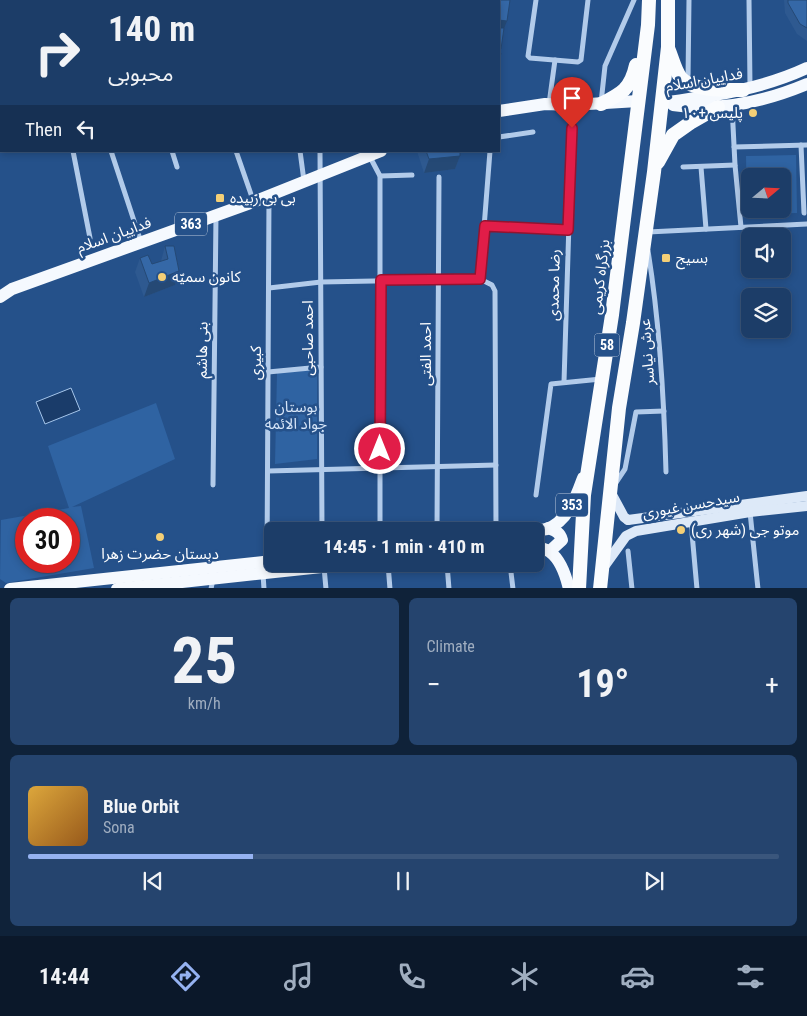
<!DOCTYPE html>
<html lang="en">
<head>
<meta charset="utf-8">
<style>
  body { margin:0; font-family:"Roboto Condensed","Noto Sans Arabic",sans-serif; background:#25446e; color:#f1f3f6; height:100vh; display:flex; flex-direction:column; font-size:19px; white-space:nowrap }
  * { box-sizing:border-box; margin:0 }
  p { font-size:16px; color:#a0aec0 }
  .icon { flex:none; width:28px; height:28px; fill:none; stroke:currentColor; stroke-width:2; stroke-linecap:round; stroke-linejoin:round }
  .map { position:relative; height:588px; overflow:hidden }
  .side { display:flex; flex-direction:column; gap:10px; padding:10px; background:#0f2239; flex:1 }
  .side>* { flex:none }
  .top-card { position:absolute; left:0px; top:0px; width:500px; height:152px; box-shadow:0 2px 8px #0003,0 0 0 1px #3a567c; background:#1c3d68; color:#f1f3f6; overflow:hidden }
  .needle { width:32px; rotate:71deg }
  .controls { position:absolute; left:741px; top:168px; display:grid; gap:10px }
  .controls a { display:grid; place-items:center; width:50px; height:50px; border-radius:8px; background:#1c3d68; box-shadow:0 2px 8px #0003,0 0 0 1px #3a567c; font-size:25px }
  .speed { position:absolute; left:15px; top:508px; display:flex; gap:10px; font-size:25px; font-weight:700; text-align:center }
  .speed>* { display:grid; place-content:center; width:65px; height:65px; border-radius:50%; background:#1c3d68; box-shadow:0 2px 8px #0003,0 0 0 1px #3a567c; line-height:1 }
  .speed .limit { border:8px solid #d22; background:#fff; color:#111 }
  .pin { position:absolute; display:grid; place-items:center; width:42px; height:42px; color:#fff; margin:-51px -21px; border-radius:50% 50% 50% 0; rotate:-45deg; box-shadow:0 0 5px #0007 }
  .pin .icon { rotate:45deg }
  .me { position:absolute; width:55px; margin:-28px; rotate:0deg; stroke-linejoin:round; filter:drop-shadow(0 0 4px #0008) }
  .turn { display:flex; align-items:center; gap:18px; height:105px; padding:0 25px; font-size:22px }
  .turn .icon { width:65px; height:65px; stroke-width:2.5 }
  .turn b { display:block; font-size:35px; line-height:42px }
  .then { display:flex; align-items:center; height:48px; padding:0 25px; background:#0003; gap:10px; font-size:19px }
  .big { font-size:38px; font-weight:700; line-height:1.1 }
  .side .widget { flex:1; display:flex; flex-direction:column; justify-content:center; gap:8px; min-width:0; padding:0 18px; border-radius:8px; background:#25446e }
  .side .dial { align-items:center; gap:0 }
  .dial b { font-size:65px; line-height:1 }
  .song { display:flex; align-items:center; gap:15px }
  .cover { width:60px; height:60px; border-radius:8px; background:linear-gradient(135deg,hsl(40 70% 55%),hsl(30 70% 35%)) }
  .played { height:5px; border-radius:2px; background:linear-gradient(90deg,#95b2f1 30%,#3a567c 30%) }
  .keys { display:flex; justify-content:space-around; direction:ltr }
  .heat { display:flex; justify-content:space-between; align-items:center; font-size:28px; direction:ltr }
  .side .tiles { flex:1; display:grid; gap:10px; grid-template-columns:1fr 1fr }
  .widget:last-child { grid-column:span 2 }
  .trip { position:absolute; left:264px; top:522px; width:280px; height:50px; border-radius:8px; background:#1c3d68; box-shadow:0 2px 8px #0003,0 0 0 1px #3a567c; font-weight:700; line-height:50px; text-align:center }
  .tab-bar { display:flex; height:80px; justify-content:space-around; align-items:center; background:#0b182a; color:#a0aec0 }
  .tab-bar .icon { width:35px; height:35px }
  .tab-bar .selected { color:#95b2f1 }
  .tab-bar b { font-size:22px; color:#f1f3f6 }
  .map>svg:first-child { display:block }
  .green { fill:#2f63a2; fill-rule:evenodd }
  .water { fill:#1a3c6a; stroke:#a6c6eb }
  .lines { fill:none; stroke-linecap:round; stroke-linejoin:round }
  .minor { stroke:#b2cbea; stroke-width:5 }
  .secondary { stroke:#dde9f8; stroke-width:10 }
  .primary { stroke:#f5f9fe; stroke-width:12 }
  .trunk { stroke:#fafcfe; stroke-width:14 }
  .wall { fill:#2e5990 }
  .shaded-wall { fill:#254975 }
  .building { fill:#3568a7; stroke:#254975 }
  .route-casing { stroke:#92132f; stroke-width:12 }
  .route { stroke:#e11d48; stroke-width:9 }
  .poi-dot { fill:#f4cf76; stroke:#25518a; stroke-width:2 }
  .labels { text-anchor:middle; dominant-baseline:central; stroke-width:5; stroke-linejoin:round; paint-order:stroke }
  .shield { fill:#25518a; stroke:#becbdc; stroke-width:1 }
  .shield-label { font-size:14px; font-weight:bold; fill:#fff }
  .street-label { font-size:15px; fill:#fff; stroke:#25518a }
  .poi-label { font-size:15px; fill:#fff; stroke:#25518a; text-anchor:start }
  .park-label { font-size:15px; fill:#d6e5f8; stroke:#25518a }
</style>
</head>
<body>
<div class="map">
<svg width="807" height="589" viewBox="0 0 807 589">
  <rect width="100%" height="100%" fill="#25518a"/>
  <g class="green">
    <path d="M796,155L797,213L747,214L746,156ZM750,176H782V209H750Z"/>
    <path d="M317,370V459L275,464L277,373Z"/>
    <path d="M156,403L175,459L72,507L81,506L94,568L6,583L0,579L1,520L69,508L48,446ZM26,519H69V561H26Z"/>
  </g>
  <path class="water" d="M71,388L80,410L45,424L36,402Z"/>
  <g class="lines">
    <g class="minor">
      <path d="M59,0L60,1"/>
      <path d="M122,0V1"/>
      <path d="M185,0V1"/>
      <path d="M536,0L528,56L530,58L578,62L581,60L588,0"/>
      <path d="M749,0L750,86"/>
      <path d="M221,1L224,0"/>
      <path d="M284,1V0"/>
      <path d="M0,21L1,24"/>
      <path d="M688,79L689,0"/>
      <path d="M601,103L605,66L634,0"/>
      <path d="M549,104L555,60"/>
      <path d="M732,106L735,165L741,227"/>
      <path d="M499,137L533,132"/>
      <path d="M801,145L804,213"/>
      <path d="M734,147L807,145"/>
      <path d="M73,151L90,238"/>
      <path d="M111,151L141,242"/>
      <path d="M172,151L177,167"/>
      <path d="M236,151L253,200"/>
      <path d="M300,151L304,181"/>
      <path d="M320,151L322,531"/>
      <path d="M370,157L380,176V531"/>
      <path d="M683,167L735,165"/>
      <path d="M701,167L706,229"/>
      <path d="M380,176L412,175"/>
      <path d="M485,226L568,229"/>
      <path d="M648,232L807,224"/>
      <path d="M648,251C660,324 664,398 666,472"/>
      <path d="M480,279L490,151"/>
      <path d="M269,288L321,282L480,279L492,285L495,291L496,531"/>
      <path d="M268,372L321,367"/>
      <path d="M564,382L572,127"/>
      <path d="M268,471L496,465"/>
      <path d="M615,484L625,469L636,412L664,411"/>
      <path d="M213,485L216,215"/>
      <path d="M536,495L551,384L601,379"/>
      <path d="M750,512L758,589"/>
      <path d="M691,522L697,589"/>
      <path d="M437,531L439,177"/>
      <path d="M628,551L632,589"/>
      <path d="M267,561L269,197"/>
      <path d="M388,564L390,589"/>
      <path d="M447,564L449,589"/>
      <path d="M510,564L513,589"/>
      <path d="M324,567L326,589"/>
      <path d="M263,574L264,589"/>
      <path d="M211,589L213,579"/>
    </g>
    <g class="secondary">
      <path d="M610,491L624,517L628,520"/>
      <path d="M628,520L807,496"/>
      <path d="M603,568L626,536L636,531L750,512L807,506"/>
    </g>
    <g class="primary">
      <path d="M661,103C711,96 760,90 807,68"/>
      <path d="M673,105C719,112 764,102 807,84"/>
      <path d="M499,111L545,104L572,105L638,101"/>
      <path d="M0,297L12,289L253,202L381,151"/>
      <path d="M548,528C555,531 560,532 562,540L550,551"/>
      <path d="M531,531C536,530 542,530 547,529C568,521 576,497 583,478"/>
      <path d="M535,546C540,548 546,549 550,552C561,560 566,576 569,589"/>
      <path d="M10,589L272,561"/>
      <path d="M117,589L350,564"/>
    </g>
    <g class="trunk">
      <path d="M668,48C672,57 675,71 681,78C692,91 726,90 743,90"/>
      <path d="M601,104C621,94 631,89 636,65"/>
      <path d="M658,162L673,135L690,123L718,107"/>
      <path d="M579,589L584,495L612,315L648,25L649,0"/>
      <path d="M600,589L619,408L633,323L654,172L668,47V0"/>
    </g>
  </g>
  <g class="wall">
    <path d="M784,0H807V41L797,34L785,13Z"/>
    <path d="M417,151H460V156L455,169L424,173Z"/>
    <path d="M165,246L179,271L175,285L144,297L135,272L140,258L152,264L161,261Z"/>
  </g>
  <g class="shaded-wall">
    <path d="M499,20L507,21L503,31L499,30Z"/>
    <path d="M460,156L455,169L424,173L429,159Z"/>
    <path d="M179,271L175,285L144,297L149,283Z"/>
  </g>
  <g class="building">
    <path d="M340,0H370V1H339Z"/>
    <rect x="442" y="0" width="14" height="1"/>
    <rect x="470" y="0" width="14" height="1"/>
    <path d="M496,0H510L507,21L499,20V1H495Z"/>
    <path d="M788,0H807V28L800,24L788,3Z"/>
    <path d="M499,28H504L501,49H499Z"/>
    <path d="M499,53H501L499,63Z"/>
    <path d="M426,151H460V156L429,159Z"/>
    <path d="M165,246H174L179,271L149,283L140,258L148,255L152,264L168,259Z"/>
  </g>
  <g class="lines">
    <g class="route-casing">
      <path id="route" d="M380,449L381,280L480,279L485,226L568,230L572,128"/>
    </g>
    <use href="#route" class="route"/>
  </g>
  <g class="poi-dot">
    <circle cx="753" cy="113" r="5"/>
    <rect x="215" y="193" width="10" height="10" rx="2.5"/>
    <rect x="661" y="253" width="10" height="10" rx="2.5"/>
    <circle cx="162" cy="277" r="5"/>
    <circle cx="681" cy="530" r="5"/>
    <circle cx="160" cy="537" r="5"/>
  </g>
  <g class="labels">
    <g class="shield">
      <rect x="175" y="212.5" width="32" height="23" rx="4"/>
      <rect x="594.5" y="333.5" width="25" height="23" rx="4"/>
      <rect x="556" y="493.5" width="32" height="23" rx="4"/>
    </g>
    <g class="shield-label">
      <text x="191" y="224">363</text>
      <text x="607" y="345">58</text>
      <text x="572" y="505">353</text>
    </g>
    <g class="street-label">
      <text transform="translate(704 80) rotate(-10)">فداییان اسلام</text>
      <text transform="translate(114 235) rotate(-20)">فداییان اسلام</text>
      <text transform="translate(600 277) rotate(-83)">بزرگراه کریمی</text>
      <text transform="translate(554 285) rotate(-89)">رضا محمدی</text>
      <text transform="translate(308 338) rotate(-90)">احمد صاحبی</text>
      <text transform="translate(202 350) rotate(-89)">بنی هاشم</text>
      <text transform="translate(647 352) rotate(-94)">عرش نیاسر</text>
      <text transform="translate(426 354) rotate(-90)">احمد الفتی</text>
      <text transform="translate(256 363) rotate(-90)">کبیری</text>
      <text transform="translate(691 505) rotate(-10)">سیدحسن غیوری</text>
    </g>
    <g class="poi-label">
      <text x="743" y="113" text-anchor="end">پلیس +۱۰</text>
      <text x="230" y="198">بی بی زبیده</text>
      <text x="676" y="258">بسیج</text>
      <text x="172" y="277">کانون سمیّه</text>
      <text x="691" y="530">موتو جی (شهر ری)</text>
      <text x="160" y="554" text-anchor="middle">دبستان حضرت زهرا</text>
    </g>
    <g class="park-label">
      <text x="296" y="407">بوستان<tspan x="296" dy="17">جواد الائمه</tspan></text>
    </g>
  </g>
</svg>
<div class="controls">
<a><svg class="needle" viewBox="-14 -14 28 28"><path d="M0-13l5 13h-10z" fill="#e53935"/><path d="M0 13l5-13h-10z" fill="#a0aec0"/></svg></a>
<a><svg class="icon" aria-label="sound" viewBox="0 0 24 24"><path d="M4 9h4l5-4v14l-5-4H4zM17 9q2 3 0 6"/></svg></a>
<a><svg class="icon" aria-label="layers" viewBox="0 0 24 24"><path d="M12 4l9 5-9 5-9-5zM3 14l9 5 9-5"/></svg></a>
</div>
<div class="speed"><div class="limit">30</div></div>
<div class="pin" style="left:572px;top:128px;background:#d93025"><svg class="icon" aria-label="arrive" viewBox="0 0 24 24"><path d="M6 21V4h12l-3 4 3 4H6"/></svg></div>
<svg class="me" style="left:380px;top:449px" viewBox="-20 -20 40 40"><circle r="17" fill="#e11d48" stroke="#fff" stroke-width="3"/><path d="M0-11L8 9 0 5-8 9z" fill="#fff"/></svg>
<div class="trip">14:45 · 1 min · 410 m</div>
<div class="top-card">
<div class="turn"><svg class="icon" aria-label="right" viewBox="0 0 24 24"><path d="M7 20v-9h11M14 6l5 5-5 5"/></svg><div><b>140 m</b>محبوبی</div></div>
<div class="then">Then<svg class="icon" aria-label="left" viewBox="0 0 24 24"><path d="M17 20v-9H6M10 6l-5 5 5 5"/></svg></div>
</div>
</div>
<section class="side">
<div class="tiles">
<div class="widget dial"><b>25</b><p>km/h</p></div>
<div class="widget"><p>Climate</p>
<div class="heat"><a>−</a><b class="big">19°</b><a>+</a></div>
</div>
<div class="widget">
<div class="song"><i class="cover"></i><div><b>Blue Orbit</b><p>Sona</p></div></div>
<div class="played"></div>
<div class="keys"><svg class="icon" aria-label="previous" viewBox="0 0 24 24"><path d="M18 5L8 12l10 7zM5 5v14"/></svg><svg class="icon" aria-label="pause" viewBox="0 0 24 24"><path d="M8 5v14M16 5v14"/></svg><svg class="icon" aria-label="next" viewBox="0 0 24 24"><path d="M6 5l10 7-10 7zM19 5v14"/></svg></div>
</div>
</div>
</section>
<nav class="tab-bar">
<b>14:44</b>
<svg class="icon selected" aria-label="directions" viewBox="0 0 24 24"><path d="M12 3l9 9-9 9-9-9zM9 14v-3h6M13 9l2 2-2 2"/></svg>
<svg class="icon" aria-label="music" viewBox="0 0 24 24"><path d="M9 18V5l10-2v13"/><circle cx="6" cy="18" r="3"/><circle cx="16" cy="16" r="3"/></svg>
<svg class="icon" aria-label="phone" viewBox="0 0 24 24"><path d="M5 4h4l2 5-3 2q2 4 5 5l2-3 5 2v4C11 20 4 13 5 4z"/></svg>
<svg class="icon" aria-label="climate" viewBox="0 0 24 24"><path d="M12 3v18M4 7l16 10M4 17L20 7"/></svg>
<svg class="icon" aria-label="car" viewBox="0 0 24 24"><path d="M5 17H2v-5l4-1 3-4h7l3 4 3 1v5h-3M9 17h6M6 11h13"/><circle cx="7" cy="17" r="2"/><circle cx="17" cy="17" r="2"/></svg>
<svg class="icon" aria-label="filters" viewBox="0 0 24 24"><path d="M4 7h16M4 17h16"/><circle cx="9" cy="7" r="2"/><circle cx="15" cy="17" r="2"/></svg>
</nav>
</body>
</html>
